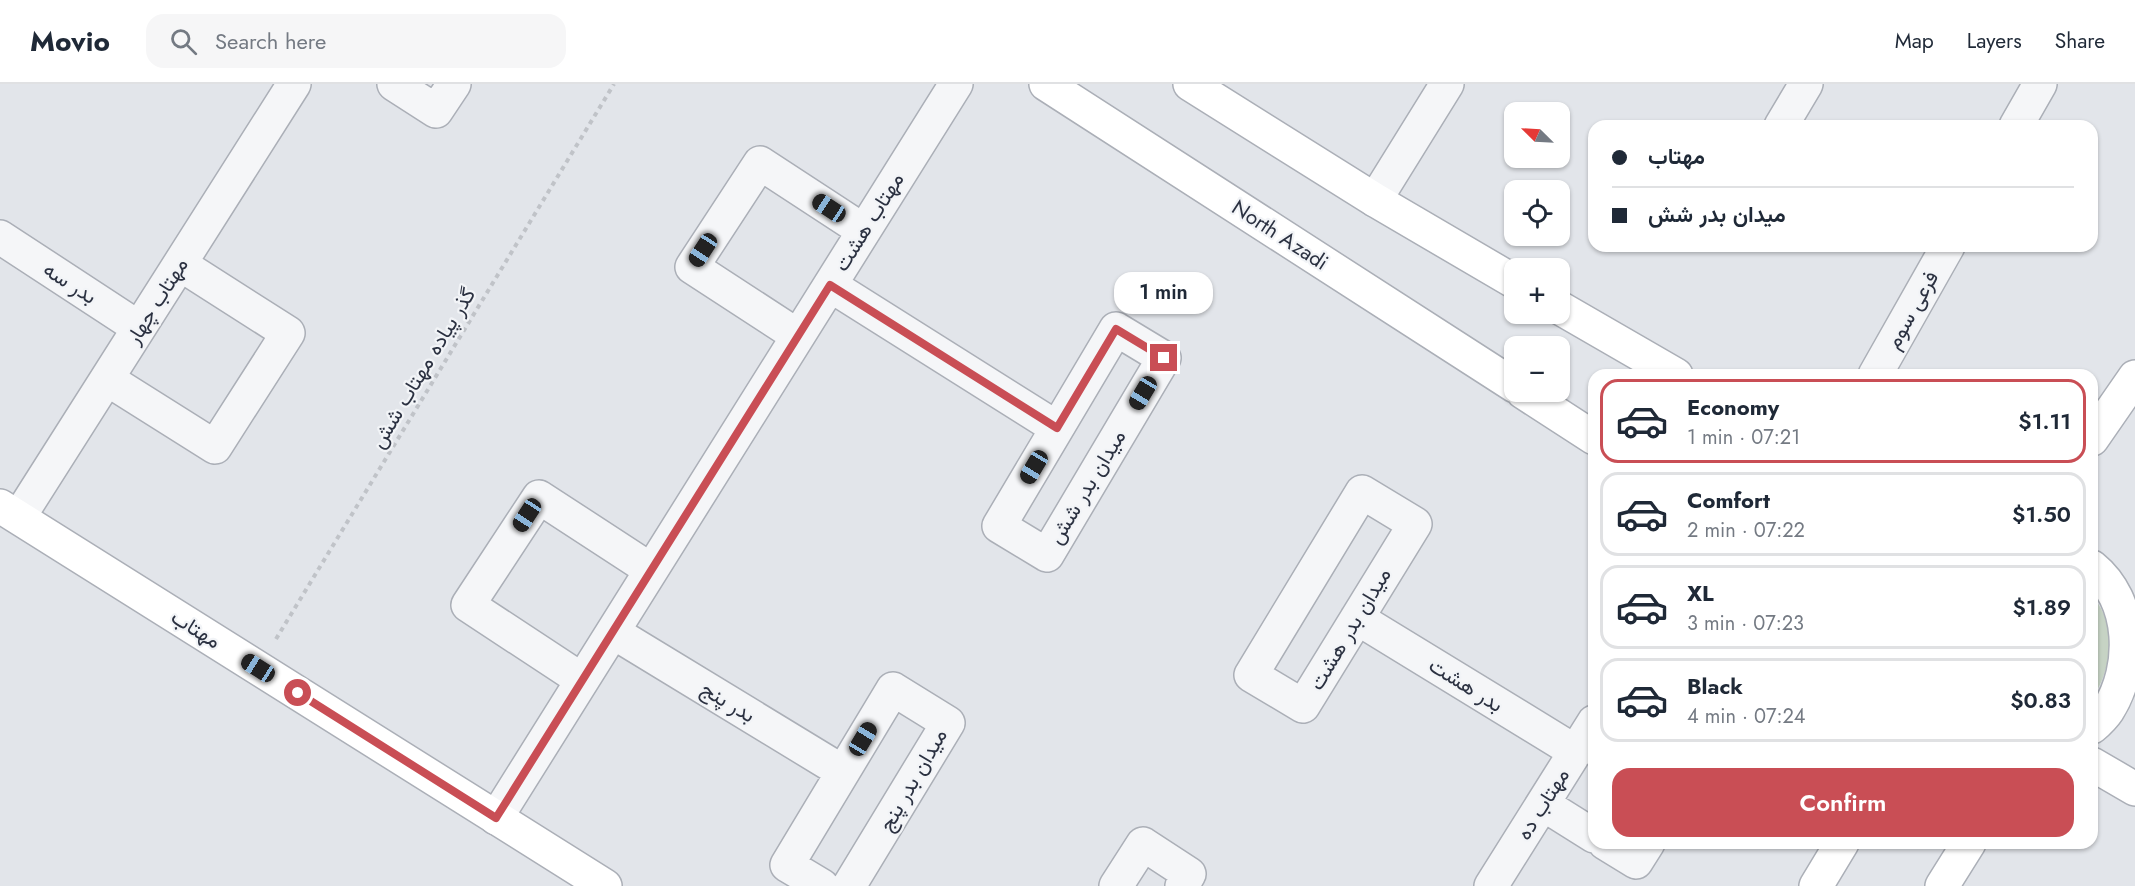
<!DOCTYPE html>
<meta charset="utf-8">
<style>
:root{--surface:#fff;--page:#f6f6f7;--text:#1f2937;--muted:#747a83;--line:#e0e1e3;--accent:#c94e55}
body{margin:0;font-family:Jost,Vazirmatn,sans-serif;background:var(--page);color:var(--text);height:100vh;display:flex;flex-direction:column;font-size:22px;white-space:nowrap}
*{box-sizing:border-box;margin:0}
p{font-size:20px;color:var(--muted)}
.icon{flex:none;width:33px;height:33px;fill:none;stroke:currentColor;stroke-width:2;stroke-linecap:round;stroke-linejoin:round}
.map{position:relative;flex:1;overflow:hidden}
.side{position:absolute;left:1588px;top:285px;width:510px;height:480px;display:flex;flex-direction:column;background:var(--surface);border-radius:18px;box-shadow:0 2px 4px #0004}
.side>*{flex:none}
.hud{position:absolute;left:1588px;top:36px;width:510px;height:132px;border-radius:18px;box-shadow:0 2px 4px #0004;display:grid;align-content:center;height:132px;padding:0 24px;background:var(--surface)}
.needle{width:39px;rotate:294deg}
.controls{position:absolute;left:1504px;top:18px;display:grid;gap:12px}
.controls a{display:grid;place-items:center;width:66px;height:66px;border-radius:12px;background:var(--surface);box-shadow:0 2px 4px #0004;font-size:30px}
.end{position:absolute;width:27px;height:27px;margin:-14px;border:8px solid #c94e55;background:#fff;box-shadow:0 0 0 3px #fff}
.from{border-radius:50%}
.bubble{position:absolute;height:42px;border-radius:18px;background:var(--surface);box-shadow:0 2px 4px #0004;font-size:20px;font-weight:600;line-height:42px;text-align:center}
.car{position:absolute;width:18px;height:36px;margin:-18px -9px;border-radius:8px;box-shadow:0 0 4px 2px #0007;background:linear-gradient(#222 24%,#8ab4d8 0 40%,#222 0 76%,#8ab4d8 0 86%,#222 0)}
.hud b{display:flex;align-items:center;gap:21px;height:57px;font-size:22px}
.hud b+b{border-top:2px solid var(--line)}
.hud i{width:15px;height:15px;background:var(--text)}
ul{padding:10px 0 0;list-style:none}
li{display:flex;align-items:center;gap:18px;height:84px;margin:0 12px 9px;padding:0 12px;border:3px solid var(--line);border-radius:18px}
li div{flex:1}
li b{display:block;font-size:22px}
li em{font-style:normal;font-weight:600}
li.selected{border-color:var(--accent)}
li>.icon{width:54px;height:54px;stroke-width:1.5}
.action{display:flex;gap:12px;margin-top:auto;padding:12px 24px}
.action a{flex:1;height:69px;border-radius:18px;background:var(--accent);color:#fff;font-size:24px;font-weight:600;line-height:69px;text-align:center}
header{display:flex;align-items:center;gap:36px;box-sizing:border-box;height:84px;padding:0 30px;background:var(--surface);border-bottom:2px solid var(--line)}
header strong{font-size:28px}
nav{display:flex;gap:33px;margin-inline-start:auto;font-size:21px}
.search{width:420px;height:54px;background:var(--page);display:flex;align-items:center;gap:15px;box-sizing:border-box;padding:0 21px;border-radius:18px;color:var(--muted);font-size:22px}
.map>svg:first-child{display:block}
.green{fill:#c6d3c4}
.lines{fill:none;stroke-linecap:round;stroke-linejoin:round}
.street-casing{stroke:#abafb7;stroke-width:36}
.secondary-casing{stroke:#abafb7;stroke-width:36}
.path{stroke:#c0c3c8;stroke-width:4;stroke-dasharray:4.5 4.5;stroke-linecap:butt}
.street{stroke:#f5f6f8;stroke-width:33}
.secondary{stroke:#fff;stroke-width:33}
.route{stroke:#c94e55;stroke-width:8}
.labels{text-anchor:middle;stroke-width:4.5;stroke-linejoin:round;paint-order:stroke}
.street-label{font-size:21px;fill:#2b3141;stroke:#f2f4f7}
</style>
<header>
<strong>Movio</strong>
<div class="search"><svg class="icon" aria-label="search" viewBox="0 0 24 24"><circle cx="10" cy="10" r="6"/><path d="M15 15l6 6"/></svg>Search here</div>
<nav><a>Map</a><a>Layers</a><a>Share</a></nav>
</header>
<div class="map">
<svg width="2135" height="802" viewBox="0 0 2135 802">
<rect width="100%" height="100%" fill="#e2e5ea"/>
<path class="green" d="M2093,513C2117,540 2112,585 2093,613Z"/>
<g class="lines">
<g class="street-casing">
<path id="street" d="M394,0L436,27L454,0
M1781,42L1806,0
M2016,42L2040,0
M1375,116L1447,0
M0,153L139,244
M830,201L1057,344
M1116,245L1164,274L1047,471L999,442Z
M798,252L692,183L760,79L864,147
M1875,291L1948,162
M107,295L215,363L288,249L180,180
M1362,408L1415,440L1303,622L1251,591Z
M19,433L294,0
M1357,534L1576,668
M613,548L843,688
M582,596L468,521L539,413L651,486
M1543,720L1594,752
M496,734L956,0
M1605,759L1636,778L1648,759
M822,802L787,781L893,605L948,639L849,802
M1116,802L1143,760L1189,790L1182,802
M1491,802L1594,638"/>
</g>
<g class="secondary-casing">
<path id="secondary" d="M1046,0L1515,302
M1190,0L1375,116L1515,198
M1560,224L1676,291
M1523,308L1594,354
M2092,355L2135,293
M0,422L605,802
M2092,483C2134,517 2135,583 2108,626C2104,632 2098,638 2092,643
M2092,680L2135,705
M1816,802L1842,759
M1942,802L1969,759"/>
</g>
<path class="path" d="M276,555L614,0"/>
<use href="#street" class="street"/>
<use href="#secondary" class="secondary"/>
</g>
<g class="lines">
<path class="route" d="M298,609L496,734L830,201L1057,344L1116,245L1164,274"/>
</g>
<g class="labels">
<g class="street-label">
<text transform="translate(869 138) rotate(-58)" y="7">مهتاب هشت</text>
<text transform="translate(1280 151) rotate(33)" y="7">North Azadi</text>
<text transform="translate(70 199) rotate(33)" y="7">بدر سه</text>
<text transform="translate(157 217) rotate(-58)" y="7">مهتاب چهار</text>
<text transform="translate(1912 226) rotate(-61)" y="7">فرعی سوم</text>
<text transform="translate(423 284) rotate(-59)" y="7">گذر پیاده مهتاب شش</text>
<text transform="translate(1087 403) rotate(-59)" y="7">میدان بدر شش</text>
<text transform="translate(196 545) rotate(32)" y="7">مهتاب</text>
<text transform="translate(1350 545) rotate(-59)" y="7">میدان بدر هشت</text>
<text transform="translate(1466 601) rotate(32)" y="7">بدر هشت</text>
<text transform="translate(728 618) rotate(31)" y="7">بدر پنج</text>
<text transform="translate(913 696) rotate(-60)" y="7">میدان بدر پنج</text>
<text transform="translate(1543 720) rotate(-58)" y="7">مهتاب ده</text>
</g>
</g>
</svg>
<div class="controls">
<a><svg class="needle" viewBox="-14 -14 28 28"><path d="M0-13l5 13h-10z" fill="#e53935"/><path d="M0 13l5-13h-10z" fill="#747a83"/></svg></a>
<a><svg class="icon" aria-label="locate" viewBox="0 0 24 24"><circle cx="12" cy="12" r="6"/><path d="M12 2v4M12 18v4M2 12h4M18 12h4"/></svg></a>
<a>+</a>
<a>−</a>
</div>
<i class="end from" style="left:298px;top:609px"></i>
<i class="end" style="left:1164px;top:274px"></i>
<div class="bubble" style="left:1114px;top:188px;width:99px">1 min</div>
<i class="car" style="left:829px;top:124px;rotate:303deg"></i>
<i class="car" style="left:703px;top:166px;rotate:213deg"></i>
<i class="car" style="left:1143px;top:309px;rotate:211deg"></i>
<i class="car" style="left:1034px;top:383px;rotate:211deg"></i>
<i class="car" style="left:527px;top:431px;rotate:213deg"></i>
<i class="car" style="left:258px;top:584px;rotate:302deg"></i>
<i class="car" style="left:863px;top:655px;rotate:31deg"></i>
<div class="hud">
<b><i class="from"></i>مهتاب</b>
<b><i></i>میدان بدر شش</b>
</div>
<section class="side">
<ul>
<li class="selected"><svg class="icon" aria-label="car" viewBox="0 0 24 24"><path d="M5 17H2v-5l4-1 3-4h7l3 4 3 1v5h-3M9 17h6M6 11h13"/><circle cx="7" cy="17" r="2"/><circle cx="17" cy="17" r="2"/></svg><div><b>Economy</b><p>1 min · 07:21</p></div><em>$1.11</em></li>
<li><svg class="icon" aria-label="car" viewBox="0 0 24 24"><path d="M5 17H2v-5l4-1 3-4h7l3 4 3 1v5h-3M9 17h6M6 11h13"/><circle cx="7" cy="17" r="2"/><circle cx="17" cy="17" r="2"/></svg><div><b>Comfort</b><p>2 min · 07:22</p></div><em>$1.50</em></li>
<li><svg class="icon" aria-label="car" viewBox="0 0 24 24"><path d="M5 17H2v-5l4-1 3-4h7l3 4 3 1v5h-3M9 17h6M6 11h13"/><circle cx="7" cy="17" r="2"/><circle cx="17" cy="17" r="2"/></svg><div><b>XL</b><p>3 min · 07:23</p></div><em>$1.89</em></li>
<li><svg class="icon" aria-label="car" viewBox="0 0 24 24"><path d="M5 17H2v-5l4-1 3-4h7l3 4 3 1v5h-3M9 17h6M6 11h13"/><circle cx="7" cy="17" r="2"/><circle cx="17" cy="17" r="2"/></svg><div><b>Black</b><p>4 min · 07:24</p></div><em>$0.83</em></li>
</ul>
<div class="action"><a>Confirm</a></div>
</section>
</div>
